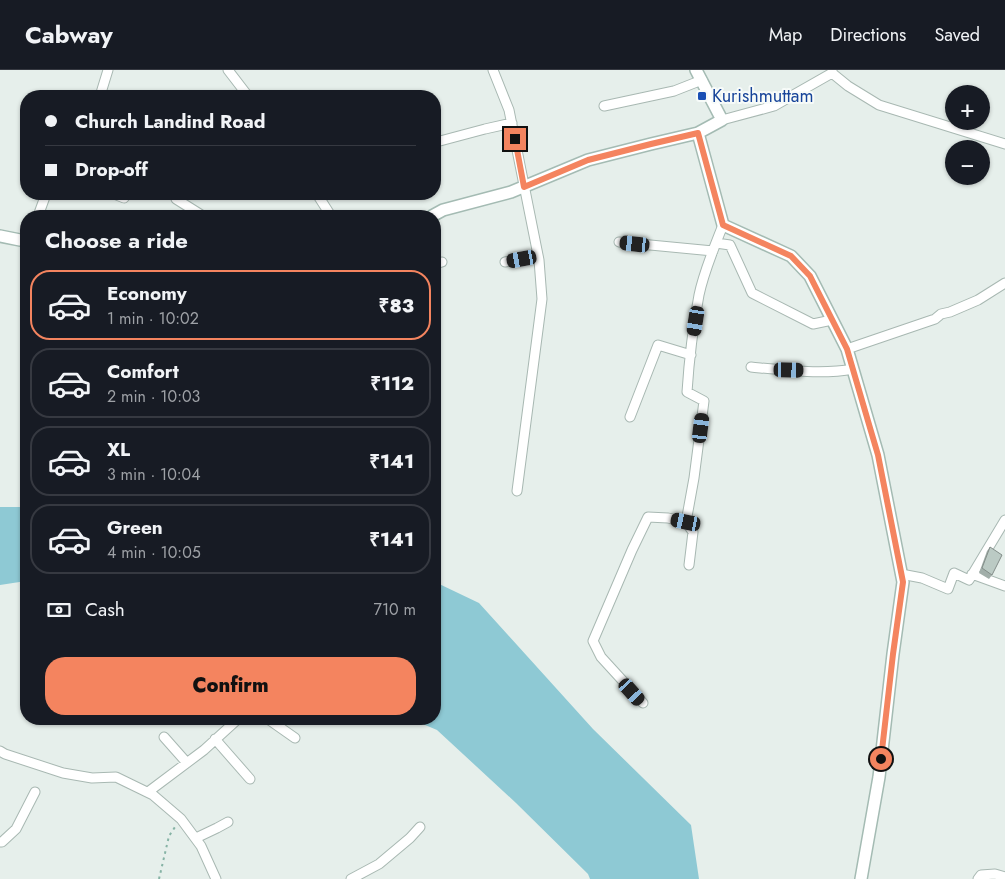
<!DOCTYPE html>
<meta charset="utf-8">
<style>
:root{--surface:#171b24;--page:#20242c;--text:#f1f3f6;--muted:#9ea1a6;--line:#363941;--accent:#f4845f}
body{margin:0;font-family:Jost,sans-serif;background:var(--page);color:var(--text);height:100vh;display:flex;flex-direction:column;font-size:19px;white-space:nowrap}
*{box-sizing:border-box;margin:0}
p{font-size:16px;color:var(--muted)}
.icon{flex:none;width:28px;height:28px;fill:none;stroke:currentColor;stroke-width:2;stroke-linecap:round;stroke-linejoin:round}
.map{position:relative;flex:1;overflow:hidden}
.details{position:absolute;left:20px;top:140px;width:421px;height:515px;display:flex;flex-direction:column;background:var(--surface);border-radius:20px;box-shadow:0 1px 4px #0004}
.details>*{flex:none}
.top-card{position:absolute;left:20px;top:20px;width:421px;height:110px;border-radius:20px;box-shadow:0 1px 4px #0004;display:grid;align-content:center;height:110px;padding:0 25px;background:var(--surface)}
.tools{position:absolute;left:945px;top:15px;display:grid;gap:10px}
.tools a{display:grid;place-items:center;width:45px;height:45px;border-radius:50%;background:var(--surface);box-shadow:0 1px 4px #0004;font-size:25px}
.end{position:absolute;width:22px;height:22px;margin:-11px;border:6px solid #f4845f;background:#111;box-shadow:0 0 0 2px #111}
.from{border-radius:50%}
.car{position:absolute;width:15px;height:30px;margin:-15px -8px;border-radius:6px;box-shadow:0 0 4px 1px #0007;background:linear-gradient(#222 24%,#8ab4d8 0 40%,#222 0 76%,#8ab4d8 0 86%,#222 0)}
.top-card b{display:flex;align-items:center;gap:18px;height:48px;font-size:19px}
.top-card b+b{border-top:1px solid var(--line)}
.top-card i{width:12px;height:12px;background:var(--text)}
ul{padding:0;list-style:none}
li{display:flex;align-items:center;gap:15px;height:70px;margin:0 10px 8px;padding:0 15px;border:2px solid var(--line);border-radius:20px}
li div{flex:1}
li b{display:block;font-size:19px}
li em{font-style:normal;font-weight:800}
li.active{border-color:var(--accent)}
li>.icon{width:45px;height:45px;stroke-width:1.5}
h2{padding:0 25px;font-size:22px;line-height:60px}
.pay{display:flex;align-items:center;gap:12px;height:55px;padding:0 25px;font-size:19px}
.pay p{margin-inline-start:auto}
.action{display:flex;gap:10px;margin-top:auto;padding:10px 25px}
.action a{flex:1;height:58px;border-radius:20px;background:var(--accent);color:#111;font-size:20px;font-weight:800;line-height:58px;text-align:center}
header{display:flex;align-items:center;gap:30px;box-sizing:border-box;height:70px;padding:0 25px;background:var(--surface);border-bottom:1px solid var(--line)}
header strong{font-size:24px}
nav{display:flex;gap:28px;margin-inline-start:auto;font-size:18px}
.map>svg:first-child{display:block}
.water{fill:#8ec9d4}
.lines{fill:none;stroke-linecap:round;stroke-linejoin:round}
.street-casing{stroke:#a8b8b2;stroke-width:11}
.secondary-casing{stroke:#a4bbb3;stroke-width:14}
.path{stroke:#86b3a5;stroke-width:2;stroke-dasharray:2.5 4;stroke-linecap:butt}
.street{stroke:#fff;stroke-width:9}
.secondary{stroke:#fff;stroke-width:11}
.wall{fill:#a1aea9}
.building{fill:#bbcac4;stroke:#838d89}
.route{stroke:#f4845f;stroke-width:6}
.transit-dot{fill:#1a4fb4;stroke:#f7fbf9;stroke-width:2}
.labels{text-anchor:middle;stroke-width:4;stroke-linejoin:round;paint-order:stroke}
.transit-label{font-size:18px;fill:#164399;stroke:#f7fbf9;text-anchor:start}
</style>
<header>
<strong>Cabway</strong>
<nav><a>Map</a><a>Directions</a><a>Saved</a></nav>
</header>
<div class="map">
<svg width="1005" height="809" viewBox="0 0 1005 809">
<rect width="100%" height="100%" fill="#e6efeb"/>
<path class="water" d="M0,437H26V511L0,515Z
M435,512L479,533L593,659L691,755L699,809H590L588,804L516,733L437,660L411,649H435Z"/>
<g class="lines">
<g class="street-casing">
<path id="street" d="M228,0L248,26
M493,0L509,40L539,190L542,229L517,421
M832,0V3L848,16L879,35L1005,74
M100,26L108,0
M604,36L674,21L702,10
M722,50L774,36L832,3
M440,71L485,59L512,53
M114,124L124,128L127,124
M179,124L176,129L203,146
M317,124L331,146
M38,146L46,124
M619,172L713,181
M716,173L730,175L752,223L813,254L832,250
M505,192L538,186
M435,194L442,192
M847,279L935,249L941,244L950,242L978,230L1005,213
M751,297C782,300 822,305 853,299
M630,347L658,275L691,285
M689,495L693,462L686,452L694,408L704,331L687,322C689,291 693,257 699,225C704,201 714,178 723,155
M901,504L922,508L948,519L954,503L969,510L1005,450
M972,504L1005,516
M643,633L601,587L593,571L632,480L648,447L668,448L686,452
M268,649L295,668
M164,667L187,693
M215,669L250,709
M0,681L5,684L63,703L92,708L116,707L153,725L181,749L201,776L216,809
M148,722L204,680L238,649
M196,768L217,758L228,752
M0,772H2L16,759L35,722
M351,809L379,794L410,768L420,757
M978,809L981,805L995,804L1005,807"/>
</g>
<g class="secondary-casing">
<path id="secondary" d="M696,0L722,50L698,63L723,155L791,186L810,206L847,279L878,385L903,512L893,584L879,707L861,809
M432,146L443,140L511,122L588,90L651,74L698,63
M0,166L20,170H26"/>
</g>
<path class="path" d="M159,809L169,766L175,757"/>
<use href="#street" class="street"/>
<use href="#secondary" class="secondary"/>
</g>
<path class="wall" d="M990,477L992,505L989,509L979,503L987,481Z"/>
<path class="building" d="M990,477L1002,485L992,505L982,498Z"/>
<g class="lines">
<path class="route" d="M515,69L524,117L588,90L651,74L698,63L723,155L791,186L810,206L847,279L868,351L878,385L903,512L893,584L881,689"/>
</g>
<rect class="transit-dot" x="697" y="21" width="10" height="10" rx="2.5"/>
<g class="labels">
<g class="transit-label">
<text x="712" y="32">Kurishmuttam</text>
</g>
</g>
</svg>
<div class="tools">
<a>+</a>
<a>−</a>
</div>
<i class="end from" style="left:881px;top:689px"></i>
<i class="end" style="left:515px;top:69px"></i>
<i class="car" style="left:635px;top:174px;rotate:276deg"></i>
<i class="car" style="left:522px;top:189px;rotate:260deg"></i>
<i class="car" style="left:696px;top:251px;rotate:189deg"></i>
<i class="car" style="left:789px;top:300px;rotate:91deg"></i>
<i class="car" style="left:701px;top:358px;rotate:7deg"></i>
<i class="car" style="left:686px;top:452px;rotate:282deg"></i>
<i class="car" style="left:632px;top:622px;rotate:138deg"></i>
<div class="top-card">
<b><i class="from"></i>Church Landind Road</b>
<b><i></i>Drop-off</b>
</div>
<section class="details">
<h2>Choose a ride</h2>
<ul>
<li class="active"><svg class="icon" aria-label="car" viewBox="0 0 24 24"><path d="M5 17H2v-5l4-1 3-4h7l3 4 3 1v5h-3M9 17h6M6 11h13"/><circle cx="7" cy="17" r="2"/><circle cx="17" cy="17" r="2"/></svg><div><b>Economy</b><p>1 min · 10:02</p></div><em>₹83</em></li>
<li><svg class="icon" aria-label="car" viewBox="0 0 24 24"><path d="M5 17H2v-5l4-1 3-4h7l3 4 3 1v5h-3M9 17h6M6 11h13"/><circle cx="7" cy="17" r="2"/><circle cx="17" cy="17" r="2"/></svg><div><b>Comfort</b><p>2 min · 10:03</p></div><em>₹112</em></li>
<li><svg class="icon" aria-label="car" viewBox="0 0 24 24"><path d="M5 17H2v-5l4-1 3-4h7l3 4 3 1v5h-3M9 17h6M6 11h13"/><circle cx="7" cy="17" r="2"/><circle cx="17" cy="17" r="2"/></svg><div><b>XL</b><p>3 min · 10:04</p></div><em>₹141</em></li>
<li><svg class="icon" aria-label="car" viewBox="0 0 24 24"><path d="M5 17H2v-5l4-1 3-4h7l3 4 3 1v5h-3M9 17h6M6 11h13"/><circle cx="7" cy="17" r="2"/><circle cx="17" cy="17" r="2"/></svg><div><b>Green</b><p>4 min · 10:05</p></div><em>₹141</em></li>
</ul>
<div class="pay"><svg class="icon" aria-label="cash" viewBox="0 0 24 24"><path d="M3 7h18v10H3z"/><circle cx="12" cy="12" r="2"/></svg>Cash<p>710 m</p></div>
<div class="action"><a>Confirm</a></div>
</section>
</div>
